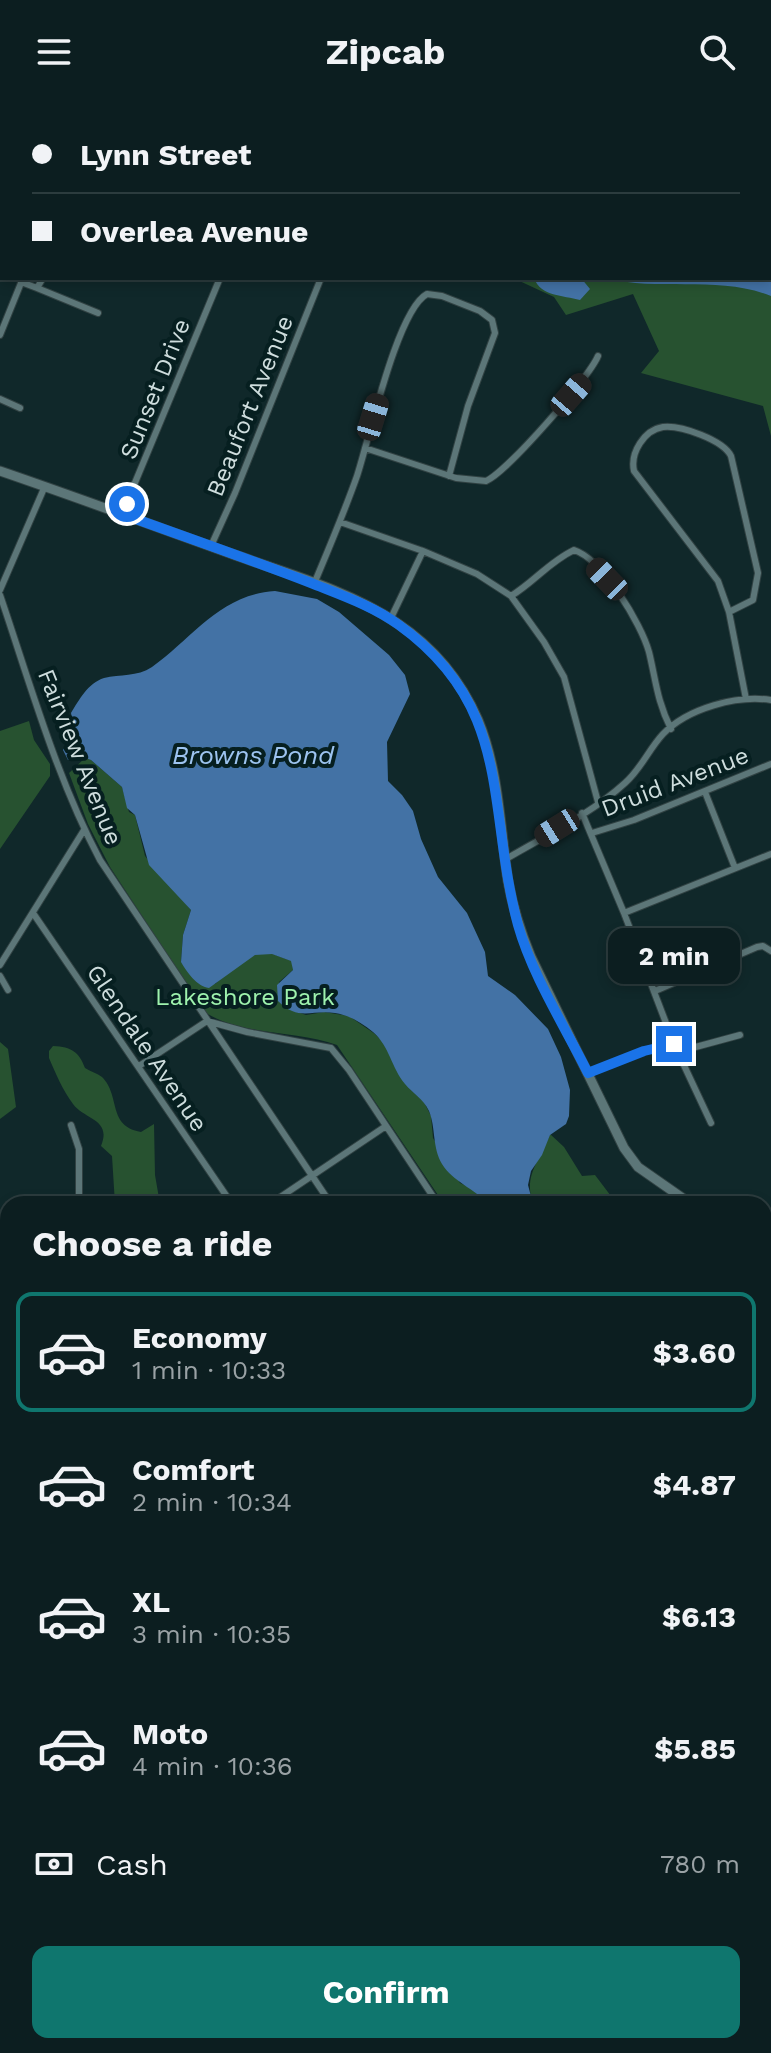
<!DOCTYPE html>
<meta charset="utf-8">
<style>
:root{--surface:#0c1e20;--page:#1a2b2d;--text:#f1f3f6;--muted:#9aa2a5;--line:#2c3c3e;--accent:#0f766e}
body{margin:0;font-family:"Work Sans",sans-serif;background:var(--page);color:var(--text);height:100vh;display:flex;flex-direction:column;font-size:30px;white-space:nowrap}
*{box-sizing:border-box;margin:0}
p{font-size:26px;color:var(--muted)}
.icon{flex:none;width:44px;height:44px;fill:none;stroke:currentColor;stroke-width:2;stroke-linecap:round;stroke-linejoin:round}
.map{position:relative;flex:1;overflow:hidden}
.details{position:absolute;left:0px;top:1092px;width:772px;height:858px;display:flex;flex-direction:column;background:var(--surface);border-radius:24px 24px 0 0;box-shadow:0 4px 12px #0003,0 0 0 2px var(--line)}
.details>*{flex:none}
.guide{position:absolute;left:0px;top:0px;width:772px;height:176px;box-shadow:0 4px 12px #0003,0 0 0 2px var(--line);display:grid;align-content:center;height:176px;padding:0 32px;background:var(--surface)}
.end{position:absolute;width:36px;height:36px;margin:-18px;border:10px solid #1a73e8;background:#fff;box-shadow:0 0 0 4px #fff}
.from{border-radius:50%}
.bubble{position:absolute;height:56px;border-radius:16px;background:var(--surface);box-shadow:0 4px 12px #0003,0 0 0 2px var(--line);font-size:26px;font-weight:700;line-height:56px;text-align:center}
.car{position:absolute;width:24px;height:48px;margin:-24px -12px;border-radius:10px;box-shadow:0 0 6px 2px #0007;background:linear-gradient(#222 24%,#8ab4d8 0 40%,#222 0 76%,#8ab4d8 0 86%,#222 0)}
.guide b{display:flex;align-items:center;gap:28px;height:76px;font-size:30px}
.guide b+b{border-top:2px solid var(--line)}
.guide i{width:20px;height:20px;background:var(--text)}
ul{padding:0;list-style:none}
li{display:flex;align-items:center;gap:24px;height:120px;margin:0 16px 12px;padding:0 16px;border:4px solid transparent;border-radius:16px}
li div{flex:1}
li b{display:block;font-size:30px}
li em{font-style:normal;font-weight:700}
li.selected{border-color:var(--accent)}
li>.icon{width:72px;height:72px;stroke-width:1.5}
h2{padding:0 32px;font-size:36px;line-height:96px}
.pay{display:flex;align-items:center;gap:20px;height:88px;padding:0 32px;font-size:30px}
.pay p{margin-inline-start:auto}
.primary-button{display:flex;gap:16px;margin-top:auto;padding:16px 32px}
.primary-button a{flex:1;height:92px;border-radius:16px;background:var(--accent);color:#fff;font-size:32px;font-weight:700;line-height:92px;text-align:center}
header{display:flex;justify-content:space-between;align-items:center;height:104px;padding:0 32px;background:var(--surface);font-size:36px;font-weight:700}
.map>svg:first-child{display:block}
.green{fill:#275230}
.water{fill:#4372a5}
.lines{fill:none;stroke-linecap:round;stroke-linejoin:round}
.street-casing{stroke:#314243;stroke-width:8}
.secondary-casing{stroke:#314243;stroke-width:11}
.street{stroke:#5c7678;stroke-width:6}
.secondary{stroke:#5c7678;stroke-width:9}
.route{stroke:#1a73e8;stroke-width:10}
.labels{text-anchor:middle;stroke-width:8;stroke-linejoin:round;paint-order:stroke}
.street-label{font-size:24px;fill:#cedddd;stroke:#061f20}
.park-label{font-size:24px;fill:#9ef2ad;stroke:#061f20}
.water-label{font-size:26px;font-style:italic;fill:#9dc4f0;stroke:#061f20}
</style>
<header><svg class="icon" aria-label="menu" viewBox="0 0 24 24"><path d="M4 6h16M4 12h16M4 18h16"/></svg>Zipcab<svg class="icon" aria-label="search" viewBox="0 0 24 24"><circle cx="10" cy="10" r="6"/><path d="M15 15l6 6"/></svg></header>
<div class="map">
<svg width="771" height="1949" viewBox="0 0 771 1949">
<rect width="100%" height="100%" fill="#10282a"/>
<path class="green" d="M513,174H651L730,177L771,188V332L763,302L641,269L659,247L633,190L566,211L554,193Z
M29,617L34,636L50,660V672L0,745V627Z
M85,654L91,656L122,683L129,708L135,711L145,752L191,806L183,831L181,857L215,880C229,869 252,843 273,850C279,852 285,855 292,857L293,866L279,878L292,906L306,911L324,908L349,912L375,930L386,941L410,985L424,998L431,1012L433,1034L460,1079L471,1084L488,1100H444L337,941C297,926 240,932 205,908L110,763L88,720L69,669Z
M0,938L8,945L16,1003L0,1015Z
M53,942C72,943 79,948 85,964C91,968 97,969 102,973C121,992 107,1022 141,1028L154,1020L155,1071L160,1100H115L112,1052L101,1042C112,1015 85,1016 73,1000C63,987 55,968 49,954V947Z
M550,1030L564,1043L582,1072L595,1071L617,1100H533C523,1071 540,1057 550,1030Z
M764,1297H771V1827L764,1821Z"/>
<path class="water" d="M415,0H771V192C719,171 660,188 606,174H770V2H413Z
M534,174H581L590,185L580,196C563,191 541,193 534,174Z
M275,487L317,495L339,508L389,551L405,571L410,590L387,638L388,677L402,691L413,707L421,735L438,773L467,809L485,848L488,872L515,891L548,925L561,953L570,986L569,1012L566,1020L550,1031L542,1051L531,1067L528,1081L533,1100H488C474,1084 453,1078 442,1060C432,1043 436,1024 429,1007C423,994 413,990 405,980C391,963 390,943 373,928C362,919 349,911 335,909C312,905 299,918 278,897L277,881L293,866L291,857L272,850L255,851L209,884C196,882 187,868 181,858L183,831L191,806L149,761L135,711L127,704L122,683L91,656L85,654L68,656L63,646C78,625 75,631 71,609C79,596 88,579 104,574C120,570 137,573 152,563C193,534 219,491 275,487Z
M764,1202H771V1269H764Z"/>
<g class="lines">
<g class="street-casing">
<path id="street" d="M116,2L117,0
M292,2L293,0
M391,2L392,0
M21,178L37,184L43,174
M37,184L98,209
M0,231L23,174
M0,295L20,304
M365,344L456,374L486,377C507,368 589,274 598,252
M122,410L220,174
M340,418L423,447L477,470L511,492L544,538L564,573L598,698
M211,442L235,389L321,174
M314,480C329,444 344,409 357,372C369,336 397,206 427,190L442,192L480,207L492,216L495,229L468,302L449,372
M0,486L45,382
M0,491C30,579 56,673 100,756L331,1100
M511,492C534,478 549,458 574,446C602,455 641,519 649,548C656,577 657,597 671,625
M729,508L753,496L758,469L731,352C723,336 681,321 663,323C644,326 630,349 634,367L718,477L729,508L746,595
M390,516L423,447
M705,688L735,764
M582,709L624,809L674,940L711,1019
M592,729L634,716L771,660
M506,755C545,732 591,710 625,679C641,665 649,645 663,630C688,604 737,591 771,596
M33,809L232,1100
M624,809L771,750
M0,861L84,726
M0,872L8,886
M655,887L757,843L763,842L771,847
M139,962L207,917L247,928L331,944L349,966L438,1100
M588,969L644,947L674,940L692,944L740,931
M71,1021L79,1045V1100
M270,1100L386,1022
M0,1314L8,1306
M0,1722L8,1717
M8,1905V1917
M764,1911L771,1898
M74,1942L83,1947
M266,1942L267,1949
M739,1942L740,1949
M182,1949L184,1942
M516,1949L523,1942"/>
</g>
<g class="secondary-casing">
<path id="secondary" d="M0,367C79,394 157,423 235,451C289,470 350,487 397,519C433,543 461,577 478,616C499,666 500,724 508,777C513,804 521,829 531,853L624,1044L638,1063L691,1100
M764,1140L771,1143
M764,1881L771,1885
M380,1949L387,1942
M642,1949L649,1942"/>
</g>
<use href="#street" class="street"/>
<use href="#secondary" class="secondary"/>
</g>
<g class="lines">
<path class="route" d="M127,400L122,410C185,433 249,455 311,479C341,491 373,502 399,521C514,604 486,702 518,821C532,871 565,923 588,969L644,947L674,940"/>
</g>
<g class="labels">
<g class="street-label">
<text transform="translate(155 285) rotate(-68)" y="8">Sunset Drive</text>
<text transform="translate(250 302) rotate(-68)" y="8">Beaufort Avenue</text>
<text transform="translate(80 653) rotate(68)" y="8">Fairview Avenue</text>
<text transform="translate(675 678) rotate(-21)" y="8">Druid Avenue</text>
<text transform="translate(147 944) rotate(56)" y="8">Glendale Avenue</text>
</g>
<g class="park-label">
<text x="245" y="901">Lakeshore Park</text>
</g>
<g class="water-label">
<text x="253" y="660">Browns Pond</text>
</g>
</g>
</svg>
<i class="end from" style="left:127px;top:400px"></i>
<i class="end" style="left:674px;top:940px"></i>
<div class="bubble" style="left:608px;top:824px;width:132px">2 min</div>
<i class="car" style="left:571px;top:291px;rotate:41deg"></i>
<i class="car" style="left:373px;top:313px;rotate:17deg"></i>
<i class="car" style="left:607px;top:475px;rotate:316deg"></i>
<i class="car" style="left:557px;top:724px;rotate:238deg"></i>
<div class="guide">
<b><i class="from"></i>Lynn Street</b>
<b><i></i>Overlea Avenue</b>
</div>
<section class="details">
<h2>Choose a ride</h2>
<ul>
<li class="selected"><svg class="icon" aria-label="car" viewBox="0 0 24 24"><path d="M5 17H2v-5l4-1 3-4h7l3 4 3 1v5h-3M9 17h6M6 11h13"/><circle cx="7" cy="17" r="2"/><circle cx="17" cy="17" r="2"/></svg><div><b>Economy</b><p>1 min · 10:33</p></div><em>$3.60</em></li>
<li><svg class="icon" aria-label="car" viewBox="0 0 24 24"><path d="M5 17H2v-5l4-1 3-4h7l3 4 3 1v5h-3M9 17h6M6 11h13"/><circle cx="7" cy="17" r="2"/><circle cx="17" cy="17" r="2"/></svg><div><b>Comfort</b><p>2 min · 10:34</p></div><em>$4.87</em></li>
<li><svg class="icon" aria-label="car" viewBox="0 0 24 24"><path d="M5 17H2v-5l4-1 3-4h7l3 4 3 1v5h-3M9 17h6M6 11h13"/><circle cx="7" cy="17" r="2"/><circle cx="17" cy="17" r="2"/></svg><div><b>XL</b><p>3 min · 10:35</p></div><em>$6.13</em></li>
<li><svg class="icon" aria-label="car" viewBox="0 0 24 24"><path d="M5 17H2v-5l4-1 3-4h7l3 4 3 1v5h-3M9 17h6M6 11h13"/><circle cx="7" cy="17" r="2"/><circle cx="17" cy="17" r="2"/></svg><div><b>Moto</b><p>4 min · 10:36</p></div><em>$5.85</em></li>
</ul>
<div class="pay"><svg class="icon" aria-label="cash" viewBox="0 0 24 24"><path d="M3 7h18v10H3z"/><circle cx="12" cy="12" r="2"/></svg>Cash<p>780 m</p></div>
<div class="primary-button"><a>Confirm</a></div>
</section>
</div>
